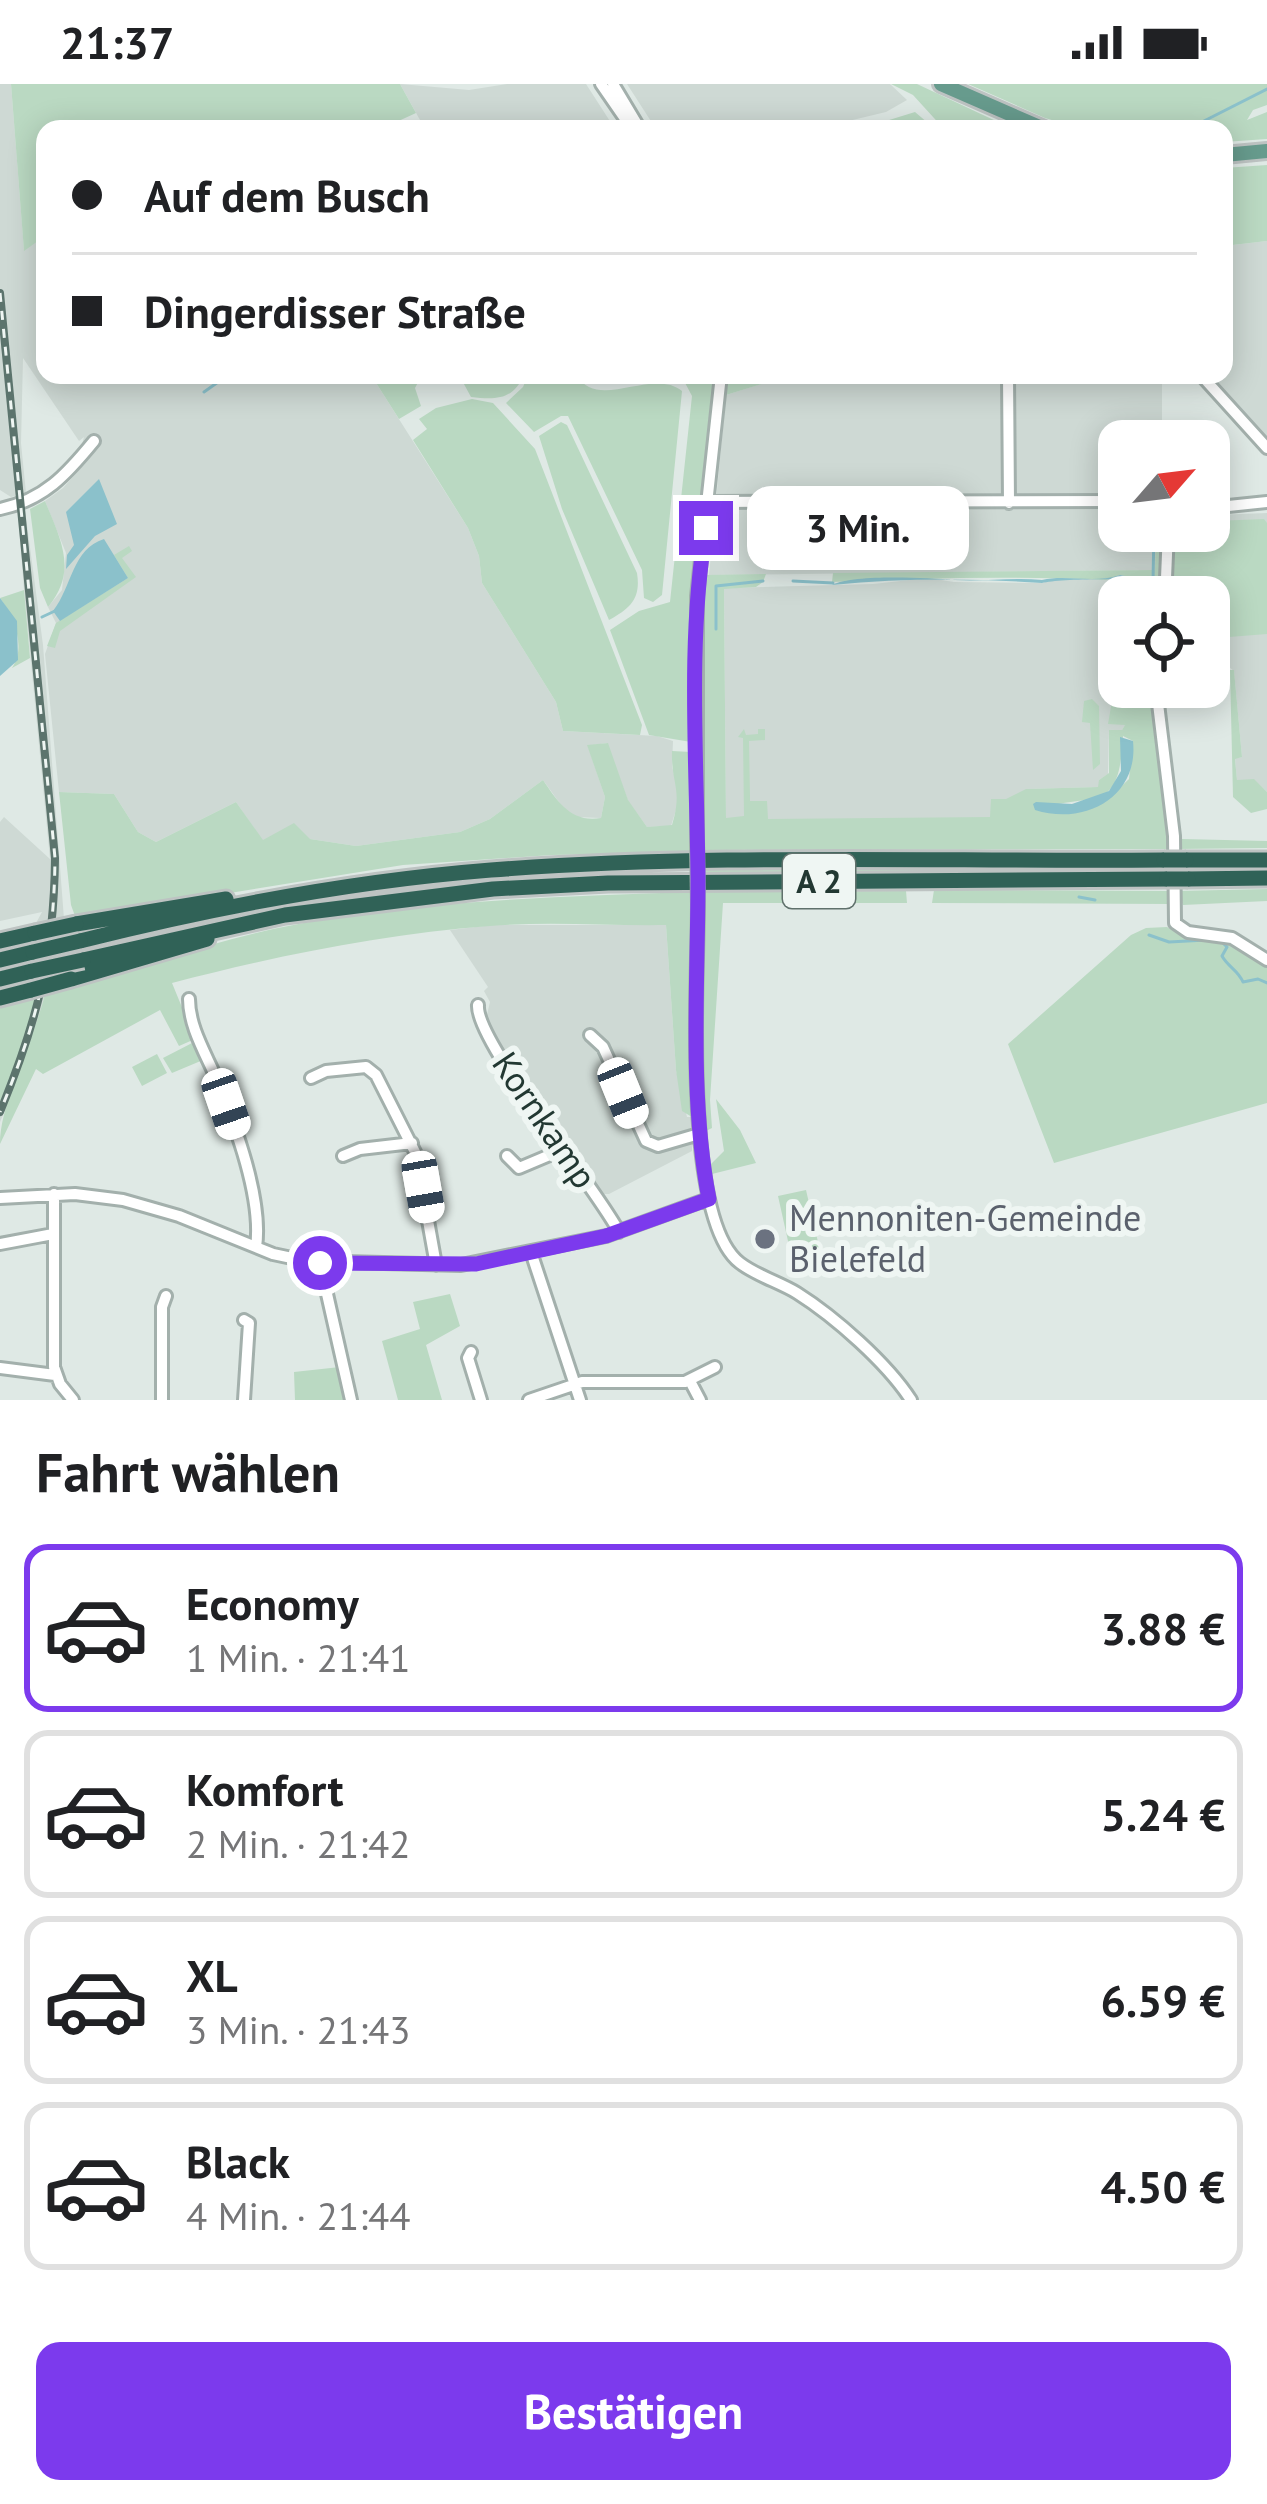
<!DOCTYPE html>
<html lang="de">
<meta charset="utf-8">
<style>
:root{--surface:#fff;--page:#f6f6f6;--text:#202124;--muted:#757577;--line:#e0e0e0;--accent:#7c3aed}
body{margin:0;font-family:"PT Sans",sans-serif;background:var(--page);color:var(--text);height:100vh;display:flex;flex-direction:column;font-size:45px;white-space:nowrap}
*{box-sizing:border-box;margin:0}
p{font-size:39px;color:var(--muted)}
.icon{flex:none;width:66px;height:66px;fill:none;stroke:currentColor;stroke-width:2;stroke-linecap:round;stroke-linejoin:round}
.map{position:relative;height:1316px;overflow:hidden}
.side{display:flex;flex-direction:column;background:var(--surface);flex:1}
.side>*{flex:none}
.banner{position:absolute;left:36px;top:36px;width:1197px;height:264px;border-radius:24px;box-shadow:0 6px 30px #0003;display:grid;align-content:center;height:264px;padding:0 36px;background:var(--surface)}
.needle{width:78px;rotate:62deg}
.tools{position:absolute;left:1098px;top:336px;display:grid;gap:24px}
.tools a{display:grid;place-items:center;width:132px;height:132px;border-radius:24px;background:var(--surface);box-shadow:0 6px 30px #0003;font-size:60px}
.end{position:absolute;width:54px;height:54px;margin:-27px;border:15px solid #7c3aed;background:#fff;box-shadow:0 0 0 6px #fff}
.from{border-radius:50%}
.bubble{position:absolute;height:84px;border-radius:24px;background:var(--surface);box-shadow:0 6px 30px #0003;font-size:39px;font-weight:600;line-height:84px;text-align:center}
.car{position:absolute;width:36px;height:72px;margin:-36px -18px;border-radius:15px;box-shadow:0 0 9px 3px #0007;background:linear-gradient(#fff 24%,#345 0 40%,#fff 0 76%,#345 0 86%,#fff 0)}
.banner b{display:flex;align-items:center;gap:42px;height:114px;font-size:45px}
.banner b+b{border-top:3px solid var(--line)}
.banner i{width:30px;height:30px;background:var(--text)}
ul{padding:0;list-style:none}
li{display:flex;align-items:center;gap:36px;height:168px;margin:0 24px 18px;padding:0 12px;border:6px solid var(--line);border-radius:24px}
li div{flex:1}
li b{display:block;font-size:45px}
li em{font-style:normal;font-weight:600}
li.on{border-color:var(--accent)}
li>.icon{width:108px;height:108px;stroke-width:1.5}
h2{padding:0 36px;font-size:54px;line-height:144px}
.primary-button{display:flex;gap:24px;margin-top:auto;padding:24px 36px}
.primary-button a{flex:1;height:138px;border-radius:24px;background:var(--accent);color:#fff;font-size:48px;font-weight:600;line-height:138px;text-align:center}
.status{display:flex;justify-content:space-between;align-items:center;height:84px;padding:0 60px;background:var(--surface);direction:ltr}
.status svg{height:33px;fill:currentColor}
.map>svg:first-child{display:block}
.built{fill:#ced9d4}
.green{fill:#bad9c2;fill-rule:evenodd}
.water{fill:#8bc1cb}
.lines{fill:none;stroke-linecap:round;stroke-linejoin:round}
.stream{stroke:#8bc1cb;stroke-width:3}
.minor-casing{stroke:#a3b0ac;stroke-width:16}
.major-casing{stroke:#bdc3c2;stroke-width:20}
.highway-casing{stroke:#bdc3c2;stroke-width:21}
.minor{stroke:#fff;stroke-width:10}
.major{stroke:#679b8d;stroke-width:14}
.highway{stroke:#306257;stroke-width:15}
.rail-casing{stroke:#5c746d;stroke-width:8}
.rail{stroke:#eff6f3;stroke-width:3;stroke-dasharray:9;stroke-linecap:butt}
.minor-bridge-casing{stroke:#a3b0ac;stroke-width:16;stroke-linecap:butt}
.highway-bridge-casing{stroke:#bdc3c2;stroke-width:21;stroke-linecap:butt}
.minor-bridge{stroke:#fff;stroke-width:10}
.highway-bridge{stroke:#306257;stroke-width:15}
.route{stroke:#7c3aed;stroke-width:15}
.worship-dot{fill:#6b7280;stroke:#eff6f3;stroke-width:4.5}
.labels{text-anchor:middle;stroke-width:12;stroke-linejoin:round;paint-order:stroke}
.shield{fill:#eff6f3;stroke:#60716c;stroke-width:3}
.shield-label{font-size:33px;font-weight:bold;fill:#223832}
.street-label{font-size:36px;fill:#223832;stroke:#eff6f3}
.worship-label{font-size:36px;fill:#5b616d;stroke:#eff6f3;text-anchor:start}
</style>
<div class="status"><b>21:37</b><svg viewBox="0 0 49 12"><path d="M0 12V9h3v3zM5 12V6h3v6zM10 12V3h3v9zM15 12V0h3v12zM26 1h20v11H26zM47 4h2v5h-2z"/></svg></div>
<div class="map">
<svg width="1267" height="1316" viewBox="0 0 1267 1316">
<rect width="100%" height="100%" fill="#dfe9e5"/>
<path class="built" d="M0,0H11L24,166L45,152V291H371L468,444L479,472L482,499L556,618L563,647L657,652L673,657L672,683L680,713L671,742L647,743L628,717L607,659L588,662L605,713L601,734L576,733L564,725L543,696L490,735L460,748L356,762L310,755L263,757L236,718L156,758L138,748L114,710L59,708L45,570L56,539L48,523L62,506L66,469L45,417L63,404L89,375L81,364L84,353L79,357L23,274L21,359L26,409L11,413L0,406Z
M400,0L469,6L507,0H586L615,45H425Z
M627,0H890L907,16L886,28L815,45H656Z
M1267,157V354L1217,299L1218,291H1224V162Z
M789,291H811L817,298L1002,295L1003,291H1162V357H1119V447H1156V486L709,491L726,311Z
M25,426L43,561L64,835L35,841L42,828L0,837V738L4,733L50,775L24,506L18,428Z
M1267,429V708L1254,696L1237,697L1235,674L1242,673L1234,587L1229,583L1226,438L1215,437L1214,431Z
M928,494L954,498L1042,499L1055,495H1120L1136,499L1139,513H1119L1116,519L1119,576L1109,640H1126L1122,646H1109L1108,690L1099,696V703L1026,705V738L745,748L726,734L724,504L873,500Z
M493,841H666L676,986L687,1033H692V1067L609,1110H602L509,980L485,939L490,918L484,907L488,903L450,846Z
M45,910L29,969L0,1038V1018L22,966L37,913Z"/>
<path class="green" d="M11,0H400L416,29L381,45H45V152L24,167Z
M891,0H917L1013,45H944L913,11Z
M968,0H1267V21L1253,26L1247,36L1267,28V55L1224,58V45H1082L1045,34Z
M915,28L935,45H860Z
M1267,81V157L1224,162V84Z
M371,291H422L415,304L421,322L399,335Z
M459,291H524C513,316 496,316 471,313Z
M528,291H577C597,328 652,283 682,307L662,511L653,518L644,514L642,486L568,332H561L534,348L506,319L523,303Z
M587,291H715L692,504L691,658L649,651L610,546L639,527L670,518L692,312L683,295L675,291C648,292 610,306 587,291Z
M729,291H769L774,296L726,311Z
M811,291H1003V295L817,298Z
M472,315L493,319L535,365L642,641L640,651L563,647L556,618L482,499L479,472L468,444L413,356L427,345L419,335L436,324Z
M561,338L567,341L637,489C641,514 631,524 609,536L562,425L539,352Z
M45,417C61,456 78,487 48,523L40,504L30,425Z
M1209,431H1214L1215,437L1264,435L1267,439V550L1229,553V583L1209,591V513L1117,512L1133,503L1139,508V495L1120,491L1106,496C1016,492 923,494 832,498L833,489L1155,486L1156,447H1209Z
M129,462L132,467L122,474L136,493L60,547L55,564L47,562L56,539L128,494L114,471Z
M766,490L763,498L756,503L724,505L726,734L744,732L743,654L738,653L744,645L746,651L758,650V645H765V656L749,657L750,713V717H767L768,735L990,733L991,715H1006L1026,705L1098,703L1099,696L1109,689V646H1122L1125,641L1108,640L1119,576V603H1181L1160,611L1166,730L1172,765L703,766L699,544L703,491ZM1123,652L1133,657L1129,695L1107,716L1035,726C1094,706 1119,735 1123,652Z
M24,506L30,574L12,584C27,562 13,532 0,514Z
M1230,586H1234L1242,673L1235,675L1237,696L1254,695L1267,708V725L1251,729L1233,713Z
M1092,615L1099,622L1100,680L1093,686L1090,639L1082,638L1084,617Z
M608,659L628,716L647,743L672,741C683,704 671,701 672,667L691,668V768L552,771L403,781L100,830L75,832L71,821L59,708L114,710L138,748L156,758L236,718L263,756L294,739L310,755L356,762L460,748L490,735L543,696C558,718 571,739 601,734L605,713L587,661Z
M1182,755L1267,757V764L1176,765Z
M1170,783V787L704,790V786Z
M1267,805V817L1183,821L1177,807Z
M934,806L1172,807L1171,820L932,819Z
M906,807L907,819H723L710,1016L712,1044L704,1048L703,808Z
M692,808V1033L682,1027L676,986L666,841C608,842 548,837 490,842C382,850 276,872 172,899L195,955L179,962L160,926L43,990L36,985L0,1060C0,1018 34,956 45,910L61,905C132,886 201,861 273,845C411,816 552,813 692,808Z
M1167,843L1184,853L1227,857L1267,881V1019L1054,1079L1008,960L1131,851L1146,844Z
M37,913L22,966L0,1018V923Z
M196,957L203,976L172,989L163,974Z
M157,970L167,989L142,1002L132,983Z
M716,1015L740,1046L756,1079L712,1090L711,1080L724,1067Z
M806,1106L824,1184H794L778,1112Z
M450,1210L460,1242L426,1261L442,1316H398L382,1257L420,1245L413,1218Z
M340,1283L346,1316H295L294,1288Z"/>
<path class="water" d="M99,395L117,440L95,452L66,485L67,471L74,461L66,428Z
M104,455L128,494L60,537L53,527C72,503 72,465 104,455Z
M1120,491L1139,495L1140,509L1133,497C1116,494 1058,495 1042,499C972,494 902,494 832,501C855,490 925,494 955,496C984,498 1012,493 1042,496C1067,490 1093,500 1120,491Z
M0,514L17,537L18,576L0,592Z
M1120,653L1133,657C1139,713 1085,742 1035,726L1033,720L1036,718L1072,720L1109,707L1121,687Z"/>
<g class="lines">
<path class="stream" d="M1201,45L1204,37L1267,5
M204,308L228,291
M793,497L833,499
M1139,499L1153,497L1154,447
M42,533L57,526
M716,545V502L763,497
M1079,813L1095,816
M1180,826L1181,836
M1149,851L1169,858L1206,856
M1221,857L1227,863L1222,872C1228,883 1238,886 1243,898L1258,895L1267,899"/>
<g class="minor-casing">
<path id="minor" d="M601,0L632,45
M613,0L640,45
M1008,291L1009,419
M1201,291L1267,364
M709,418L1119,417
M1209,424L1267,418
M0,425C44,416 67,390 94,357
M1159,513L1166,494L1168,447
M1156,603L1174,752L1175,839L1188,848L1232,854L1267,876
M697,757V512L721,291
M698,820C698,894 682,1135 740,1179C757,1192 779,1198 797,1209C835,1233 887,1279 911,1316
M189,915C189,943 206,970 217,996C235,1041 263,1115 256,1163
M478,921C475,957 596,1103 619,1148
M590,951L603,963L646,1057L658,1062L699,1050
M311,994L326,987L366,983L376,991L416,1070L436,1181
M343,1072L360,1065L412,1059
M507,1072L519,1084L564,1065
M54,1110V1283L60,1300L73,1316
M0,1114L75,1110L123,1116L179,1132L273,1170L306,1177L461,1181L606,1152L708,1115
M0,1160L53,1150
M531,1168L580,1316
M320,1179L351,1316
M244,1236L249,1239L244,1316
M471,1268L468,1274L481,1316
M0,1284L55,1291
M690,1297L700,1316
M162,1316V1223L166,1212
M529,1316L582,1298H685L715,1283"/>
</g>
<g class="major-casing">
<path id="major" d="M941,0L1044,45
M1224,71L1267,67"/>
</g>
<g class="highway-casing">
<path id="highway" d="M1186,776H1267
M1188,795L1267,794
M76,840L226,815
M0,857L35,849
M80,857C215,823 352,797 491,786C714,769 941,778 1164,776
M0,876L33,868
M83,876L285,831L493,805L608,799L1167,795
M0,895L32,887
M71,895L207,855
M0,914L31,906"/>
</g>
<use href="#minor" class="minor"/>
<use href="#major" class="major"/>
<use href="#highway" class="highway"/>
<g class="rail-casing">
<path id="rail" d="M0,209L55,774C54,873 37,938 0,1028"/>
</g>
<use href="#rail" class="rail"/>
<g class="minor-bridge-casing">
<path id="minor-bridge" d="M697,757L698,820"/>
</g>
<g class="highway-bridge-casing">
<path id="highway-bridge" d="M1164,776H1186
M1167,795H1188
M35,849L76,840
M33,868L80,857
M32,887L83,876
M31,906L71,895"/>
</g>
<use href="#minor-bridge" class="minor-bridge"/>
<use href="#highway-bridge" class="highway-bridge"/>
</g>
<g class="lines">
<path class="route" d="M320,1179L476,1180L606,1152L709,1115C689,1011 698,900 698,794C697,678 687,558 706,444"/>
</g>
<circle class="worship-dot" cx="765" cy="1155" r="12"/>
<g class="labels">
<rect class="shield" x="783" y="770" width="72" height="54" rx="9"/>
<g class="shield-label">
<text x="819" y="809">A 2</text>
</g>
<g class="street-label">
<text transform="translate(545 1036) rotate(56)" y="13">Kornkamp</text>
</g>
<g class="worship-label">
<text x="789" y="1147">Mennoniten-Gemeinde<tspan x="789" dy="41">Bielefeld</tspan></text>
</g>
</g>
</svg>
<div class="tools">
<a><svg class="needle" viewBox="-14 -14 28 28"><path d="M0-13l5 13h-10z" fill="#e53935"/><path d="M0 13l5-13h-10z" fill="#757577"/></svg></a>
<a><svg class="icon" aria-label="locate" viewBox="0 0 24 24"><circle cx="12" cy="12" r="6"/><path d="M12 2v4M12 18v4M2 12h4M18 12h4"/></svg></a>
</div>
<i class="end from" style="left:320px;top:1179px"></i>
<i class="end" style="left:706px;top:444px"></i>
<div class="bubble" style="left:747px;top:402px;width:222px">3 Min.</div>
<i class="car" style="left:623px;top:1009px;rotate:158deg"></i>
<i class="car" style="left:226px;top:1020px;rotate:161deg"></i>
<i class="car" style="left:423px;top:1103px;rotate:170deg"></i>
<div class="banner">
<b><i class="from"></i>Auf dem Busch</b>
<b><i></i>Dingerdisser Straße</b>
</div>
</div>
<section class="side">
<h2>Fahrt wählen</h2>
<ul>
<li class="on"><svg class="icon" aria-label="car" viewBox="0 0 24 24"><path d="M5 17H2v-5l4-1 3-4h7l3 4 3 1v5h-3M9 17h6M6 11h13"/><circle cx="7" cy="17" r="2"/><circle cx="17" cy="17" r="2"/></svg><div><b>Economy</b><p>1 Min. · 21:41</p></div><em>3.88 €</em></li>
<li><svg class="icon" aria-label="car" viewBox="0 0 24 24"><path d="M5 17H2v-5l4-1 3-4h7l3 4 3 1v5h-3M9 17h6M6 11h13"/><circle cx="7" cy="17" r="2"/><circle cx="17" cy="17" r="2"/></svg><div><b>Komfort</b><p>2 Min. · 21:42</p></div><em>5.24 €</em></li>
<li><svg class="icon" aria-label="car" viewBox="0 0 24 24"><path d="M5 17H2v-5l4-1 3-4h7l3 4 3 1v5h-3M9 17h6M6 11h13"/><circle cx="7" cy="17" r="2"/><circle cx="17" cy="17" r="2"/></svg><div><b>XL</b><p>3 Min. · 21:43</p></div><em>6.59 €</em></li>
<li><svg class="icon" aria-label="car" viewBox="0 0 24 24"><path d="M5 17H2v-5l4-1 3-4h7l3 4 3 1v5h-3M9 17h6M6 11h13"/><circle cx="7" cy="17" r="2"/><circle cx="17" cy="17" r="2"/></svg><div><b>Black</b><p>4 Min. · 21:44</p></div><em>4.50 €</em></li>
</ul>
<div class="primary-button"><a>Bestätigen</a></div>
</section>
